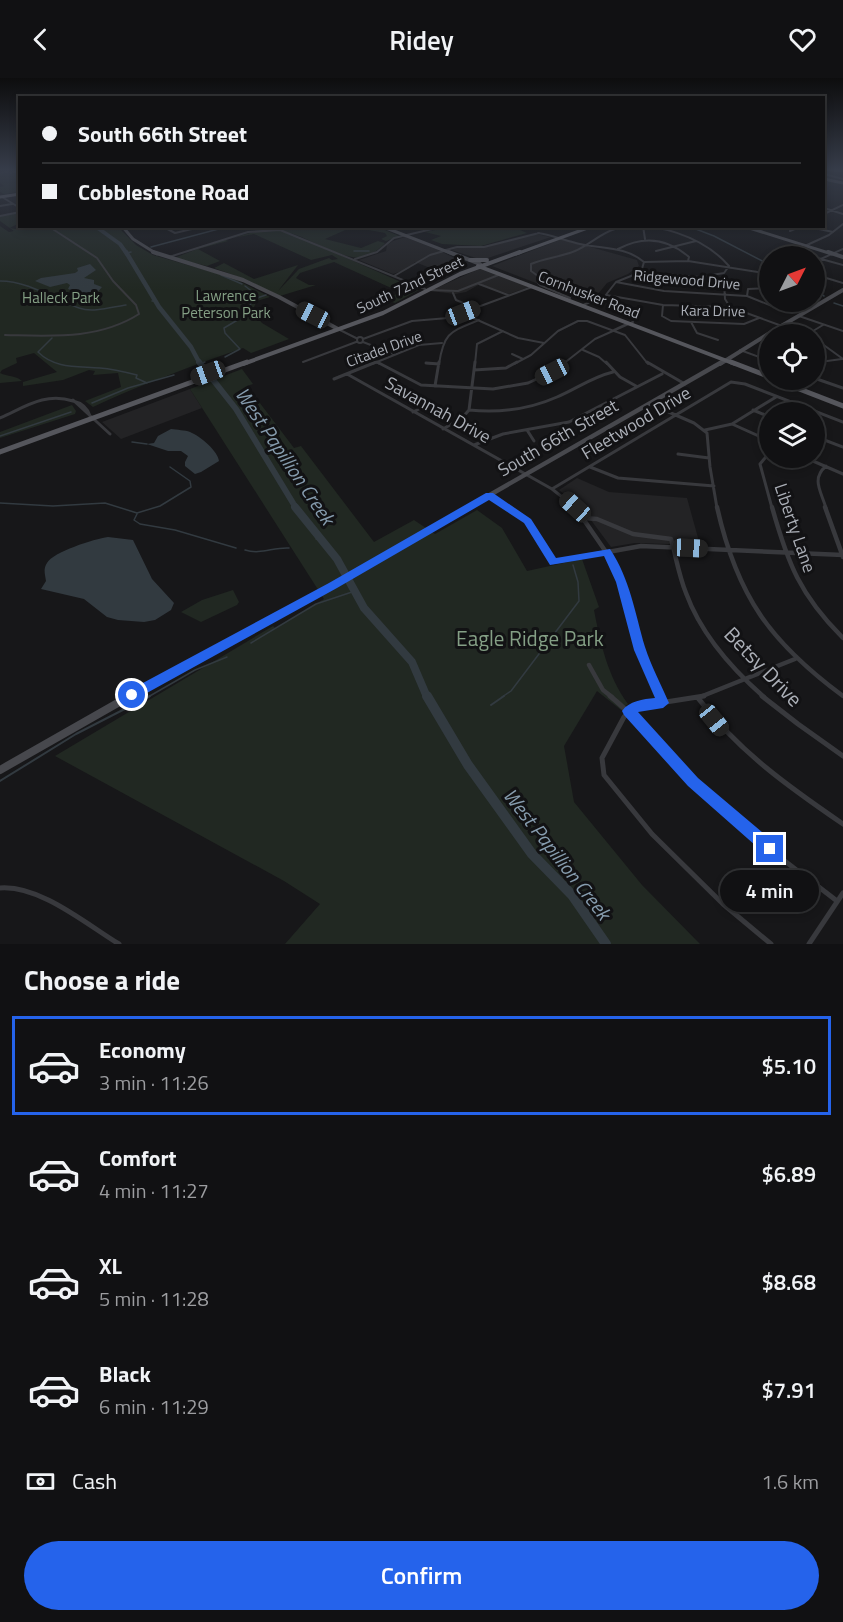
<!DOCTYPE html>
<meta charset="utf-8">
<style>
:root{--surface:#111113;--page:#1a1a1c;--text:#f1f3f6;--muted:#9c9da0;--line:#303133;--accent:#2563eb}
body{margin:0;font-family:"Titillium Web",sans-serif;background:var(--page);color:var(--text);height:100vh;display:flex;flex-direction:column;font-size:22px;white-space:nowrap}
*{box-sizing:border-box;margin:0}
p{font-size:20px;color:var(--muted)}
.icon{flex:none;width:33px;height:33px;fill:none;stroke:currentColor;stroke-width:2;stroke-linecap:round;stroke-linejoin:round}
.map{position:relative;height:866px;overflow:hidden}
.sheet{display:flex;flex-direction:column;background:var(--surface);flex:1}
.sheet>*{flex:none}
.hud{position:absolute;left:18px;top:18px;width:807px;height:132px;border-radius:0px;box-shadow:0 3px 9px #0003,0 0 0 2px var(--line);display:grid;align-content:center;height:132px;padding:0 24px;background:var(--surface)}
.needle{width:39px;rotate:48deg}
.tools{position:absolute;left:759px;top:168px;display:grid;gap:12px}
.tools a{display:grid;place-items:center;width:66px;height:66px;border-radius:50%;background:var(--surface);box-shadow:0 3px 9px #0003,0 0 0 2px var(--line);font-size:30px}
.end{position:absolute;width:27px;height:27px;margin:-14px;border:8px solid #2563eb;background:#fff;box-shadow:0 0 0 3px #fff}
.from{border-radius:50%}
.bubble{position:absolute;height:42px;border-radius:21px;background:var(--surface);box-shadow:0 3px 9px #0003,0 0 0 2px var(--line);font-size:20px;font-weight:600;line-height:42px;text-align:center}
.car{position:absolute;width:18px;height:36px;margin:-18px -9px;border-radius:8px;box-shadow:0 0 4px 2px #0007;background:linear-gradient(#222 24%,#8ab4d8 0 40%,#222 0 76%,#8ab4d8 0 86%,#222 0)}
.hud b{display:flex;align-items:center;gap:21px;height:57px;font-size:22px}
.hud b+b{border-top:2px solid var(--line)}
.hud i{width:15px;height:15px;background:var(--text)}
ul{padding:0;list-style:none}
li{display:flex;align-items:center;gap:18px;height:99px;margin:0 12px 9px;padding:0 12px;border:3px solid transparent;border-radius:0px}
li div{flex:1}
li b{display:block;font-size:22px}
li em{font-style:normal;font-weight:600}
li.active{border-color:var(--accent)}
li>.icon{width:54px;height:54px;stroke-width:1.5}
h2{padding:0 24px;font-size:27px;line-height:72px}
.pay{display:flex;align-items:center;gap:15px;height:66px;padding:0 24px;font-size:22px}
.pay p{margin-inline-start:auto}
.action{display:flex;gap:12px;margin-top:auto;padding:12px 24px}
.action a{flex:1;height:69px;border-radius:36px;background:var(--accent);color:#fff;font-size:24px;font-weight:600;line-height:69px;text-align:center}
header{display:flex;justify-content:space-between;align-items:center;height:78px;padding:0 24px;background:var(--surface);font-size:27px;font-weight:600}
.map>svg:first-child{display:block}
.built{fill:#232325}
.green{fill:#212822}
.water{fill:#323a40}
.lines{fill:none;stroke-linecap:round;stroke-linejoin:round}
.stream-far1{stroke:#323a40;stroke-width:1.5}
.stream{stroke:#323a40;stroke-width:2}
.river-far4{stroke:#323a40;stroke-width:4}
.river-far3{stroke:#323a40;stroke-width:4.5}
.river-far2{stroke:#323a40;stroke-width:6}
.river-far1{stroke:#323a40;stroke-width:8}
.river{stroke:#323a40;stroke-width:10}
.street-far3{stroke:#38393d;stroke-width:2}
.street-far2{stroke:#38393d;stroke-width:3}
.street-far1{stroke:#38393d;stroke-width:4.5}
.street{stroke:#38393d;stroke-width:5}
.secondary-far4{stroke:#47484d;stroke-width:3}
.secondary-far3{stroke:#47484d;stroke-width:4}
.secondary-far2{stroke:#47484d;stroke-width:4.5}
.secondary-far1{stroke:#47484d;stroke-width:6}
.secondary{stroke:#47484d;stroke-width:8}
.primary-far2{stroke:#55565c;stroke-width:3}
.primary-far1{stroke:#55565c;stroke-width:4}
.primary{stroke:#55565c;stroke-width:5}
.route{fill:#2563eb}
.labels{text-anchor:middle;stroke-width:6;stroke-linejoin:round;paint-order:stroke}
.far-street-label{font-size:15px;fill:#abafb7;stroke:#121214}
.far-park-label{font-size:15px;fill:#849f85;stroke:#121214}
.street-label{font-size:18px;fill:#abafb7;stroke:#121214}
.water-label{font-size:20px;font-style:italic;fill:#869cae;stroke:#121214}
.near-park-label{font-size:21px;fill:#849f85;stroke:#121214}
.near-street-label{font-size:21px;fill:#abafb7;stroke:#121214}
</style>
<header><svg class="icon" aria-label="back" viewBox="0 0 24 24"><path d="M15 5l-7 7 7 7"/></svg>Ridey<svg class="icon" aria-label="heart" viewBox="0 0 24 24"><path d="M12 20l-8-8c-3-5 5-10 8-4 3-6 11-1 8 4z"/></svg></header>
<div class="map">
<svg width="843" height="866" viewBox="0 0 843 866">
<rect width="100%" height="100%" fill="#171719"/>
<path class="built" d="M535,156L551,159L482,182L451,172L462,168L486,169Z
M405,159L438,172L467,186L443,195L415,184L408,191L393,196L359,182L386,173L387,167L393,163Z
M562,161L637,182L639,188L628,196L607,205L598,216L583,223L492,188Z
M481,190L529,209L509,216L480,206L466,214L455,216L430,213Z
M190,311L202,330L121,361L102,344Z
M577,400L609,414L687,420L700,467L635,465L611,469L582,430L559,412Z"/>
<path class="green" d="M0,91H19V114L4,116L0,114V109L4,108L0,105V94L3,93Z
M19,134V145L10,150L21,152L37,148L118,149L136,167L153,177L233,200L270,219L257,223L252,233L262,245L289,261L251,275L243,270C192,288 142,306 93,329L85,323L121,309L118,295L93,297L95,293L89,292L63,302L23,308V304L57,294L34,275L16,280L17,285L2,292L0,295C8,299 15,297 22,303L0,305V148L9,154L14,153L0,143V138Z
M511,148L527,155L481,168L442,166L431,162L441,158L425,154L450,149Z
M260,149H378L399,158L386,163L381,161L387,158L385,155L352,149L325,161L361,170L378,163L385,165C379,173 362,182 352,179C320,172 296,149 262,151Z
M276,152L288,154L419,212L395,225L386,222L400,214L334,184L300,195L296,200L309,207H316L280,218L247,202L214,190L224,185L254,201L298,187L278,213L299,191L329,180L332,182L338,181L332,177L311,182L254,156L233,160L257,153Z
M223,161L228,163L198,171L220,183L207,188L174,180Z
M242,291L253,306L247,308L294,370L301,368L374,464L414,442L435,456L477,432L502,450L527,493L582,481L599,529L594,532C600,564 608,599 628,626L621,632L597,613L564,668L574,724L642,807L700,866H285L320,826L284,803L55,678L273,548L275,550L324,521L190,311Z
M72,327L76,333L75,336L0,360V354Z
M233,512L239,524L237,527L201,544L181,534L202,522Z"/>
<path class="water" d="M90,186L96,192L84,200L94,202V206L102,209C93,222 77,214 68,211L70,207L67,205L50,209L35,203L41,200L75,195L78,193L77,190Z
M171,351C177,352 185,352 190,354C200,358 218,373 219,383L201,394L195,396L185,388V384L188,378L181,373H168L147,366L154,365L158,358Z
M108,459L133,462L152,501L174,525L171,532L155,542L144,544L118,542L107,539L84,521L41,511L46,503C45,496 43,491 47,485C53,474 94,461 108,459Z"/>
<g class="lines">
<path class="stream-far1" d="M0,95L7,94
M10,95L20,93
M688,148L714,158L770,187
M151,169L226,149
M354,173H369
M127,175L131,174
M221,197L242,206
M0,203C28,203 54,221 79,230C93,235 112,229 126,227
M245,208L258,218
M816,213L824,218
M152,223H155
M834,225L843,228
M52,260L38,274C55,291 78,288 100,290C112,291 125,294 137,297L136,300L147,305
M225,279L240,271L225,255L224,250L241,240L254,221L266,217
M200,286L205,284
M197,292L203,291
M92,325L128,310L174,297
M0,358L71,334
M132,364L147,366
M0,425L53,428L105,425L137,435L160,428L191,409L190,403L170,389
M137,436L134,442L140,446L175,452L236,470
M316,461H320
M245,472C261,477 273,469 289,470
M251,565L316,526L355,513
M148,619L195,592L227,579
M502,619L511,613L579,523L578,504L573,487"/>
<path class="stream" d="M491,627L504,618
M0,703L76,656L150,618"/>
<path class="river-far4" d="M95,148L120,166L127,176"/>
<path class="river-far3" d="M126,174L159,229L191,269L200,286"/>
<path class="river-far2" d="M199,284L236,331L296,430"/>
<path class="river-far1" d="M295,429L337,481L364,530L412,584L427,619"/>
<path class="river" d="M427,618L468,687L532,776L572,817L606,866"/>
<path class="street-far3" d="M824,92L843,93
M824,96L843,101
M2,119L20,130
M0,128L12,126
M824,130L843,136
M824,136L843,127
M0,138L20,134
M162,148L175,155L196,150V148
M643,148L645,161
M805,148L833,154
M790,153L802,148
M538,155C552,157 566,163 580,166C603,171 625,168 644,184L641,194L616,204L605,218L583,227
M807,167L829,157L843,146
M618,171C644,157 667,160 689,179L688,183
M785,171L813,178
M442,173L457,169H484L539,155
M656,173L696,163
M169,179L248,154L280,152L425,211
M814,179L843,187
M355,181L377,174L394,160L445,148
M688,183L770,196
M644,184L688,183
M814,184L843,171
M814,193L823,199L843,205
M394,198L430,177L444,173
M715,199L724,205L725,221L730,229L782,248
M542,201L531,193V186C545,180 561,179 575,173C589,167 601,155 615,151C653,141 704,159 729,188L724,195L700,199L641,194
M543,201L538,205L540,207L570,220
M616,204L664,213L747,218L772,228H782L790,224
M479,206L508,217
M429,212L458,213L501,196
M453,215L456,222L475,230
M606,217L663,227L730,229
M747,218L748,211L770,210
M663,227L662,238L671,243L744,246L759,240
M464,236L518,260L544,265
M799,238L843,253
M691,244L697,255L718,262
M338,251L356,260
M614,252L629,245
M808,256L823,247
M5,257C51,258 98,262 139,236L136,227L113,203L97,180L48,148
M357 262a3 3 0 1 1 6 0a3 3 0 1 1-6 0Z
M814,260L843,281
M363,261L412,243L448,240L532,209
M363,264L394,276
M583,272L599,279L607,286
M740,272L770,283
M512,276L523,281
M827,283L842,281
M303,284L356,264
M376,284L380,286
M426,285L437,286
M372,286L419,267L442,265
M439,286C444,254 450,254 479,242
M475,286L477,266L503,253
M514,286L531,277L558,253L578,243H587L625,257L648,286
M563,286L595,261L633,244"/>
<path class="street-far2" d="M377,284L421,307L493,311L528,305L552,294L565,284
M606,284L620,299L636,308
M647,284L685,306
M426,285L439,286
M474,292L506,290L517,284
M347,296L552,411L576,430
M814,300L843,310
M334,301L376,284
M435,308L439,284
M73,322L110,356
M650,326L694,345L707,355L710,389L717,430
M469,332C499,335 530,331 557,319C576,311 592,299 613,294
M753,332L770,339
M413,334L423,329
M0,340C25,329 45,314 73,323C82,325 87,329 90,338
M732,346L770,363
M443,351L462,340L469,332L475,284
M527,352L534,363
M705,352L732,346L776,319
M814,358L843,369
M474,367L503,356L569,344L662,296
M770,374L760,386L772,430
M678,376L709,380
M806,380L843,396
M590,389L618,400L714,408
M552,411L731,304L745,306L843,344
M489,417L509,430
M826,430C821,413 811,401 826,388"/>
<path class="street-far1" d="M506,429L528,443L553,484L641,468L843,477
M575,429L615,487L640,572L660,619
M717,429C737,518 770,564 843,618
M772,429C788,486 800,517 843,560
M825,429L843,479
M584,440L597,441L633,456L671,461C676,479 679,498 686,515C701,556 732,591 764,619
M589,587L603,612L612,619
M700,619L795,581"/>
<path class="street" d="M610,618C641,643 664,675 692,703C736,748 788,785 837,823
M660,618L663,625
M704,618L634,629L624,639L602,680L604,697L652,756L723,826L771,866
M762,618L798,646L843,678
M698,620C738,673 789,709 843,746
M0,810C40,807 86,846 119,866
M809,866L843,815"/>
<path class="secondary-far4" d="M824,101L843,105
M122,148L133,161L157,176
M381,148L453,176
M743,148L832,176"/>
<path class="secondary-far3" d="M153,174L243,202L279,219L338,251
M449,174L480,186
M828,174L843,179
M771,254L843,212
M720,286L773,253"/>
<path class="secondary-far2" d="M467,430L722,284"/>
<path class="secondary-far1" d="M128,619L333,507L470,429"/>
<path class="secondary" d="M0,692L130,618"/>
<path class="primary-far2" d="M0,119L20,116
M516,176L593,148"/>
<path class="primary-far1" d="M470,182H487
M478,188L735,286
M243,286L383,235L460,196L520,174"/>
<path class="primary" d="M731,284L770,299
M776,302L843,328
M0,374L247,284"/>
</g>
<linearGradient id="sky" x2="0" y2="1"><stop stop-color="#0d0d0e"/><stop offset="0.43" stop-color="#363c49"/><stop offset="1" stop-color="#363c49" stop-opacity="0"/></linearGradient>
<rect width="843" height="212" fill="url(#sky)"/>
<path class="route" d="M486,415H493L531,441L556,480L610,471C630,501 635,535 645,569C651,588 661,606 669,625L663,630L638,634L698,700L776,766L778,771L776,776L770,779L765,776L688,708L624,637L622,633C629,623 643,621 655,620L634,572L616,504L604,478L550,487L524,445L489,422L337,510L136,621H128L126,617L128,613L329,505Z"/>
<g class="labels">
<g class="far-street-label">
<text transform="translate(687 202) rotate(5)" y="5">Ridgewood Drive</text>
<text transform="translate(410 207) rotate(-25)" y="5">South 72nd Street</text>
<text transform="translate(589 217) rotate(21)" y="5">Cornhusker Road</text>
<text transform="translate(713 233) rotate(1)" y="5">Kara Drive</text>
<text transform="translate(384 271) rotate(-20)" y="5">Citadel Drive</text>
</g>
<g class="far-park-label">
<text x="226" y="223">Lawrence<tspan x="226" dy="17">Peterson Park</tspan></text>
<text x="61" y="225">Halleck Park</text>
</g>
<g class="street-label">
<text transform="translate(438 332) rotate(29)" y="6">Savannah Drive</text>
<text transform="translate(636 345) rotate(-31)" y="6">Fleetwood Drive</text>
<text transform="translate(558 360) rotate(-30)" y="6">South 66th Street</text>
<text transform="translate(795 450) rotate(71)" y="6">Liberty Lane</text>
</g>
<g class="water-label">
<text transform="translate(285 378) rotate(56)" y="7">West Papillion Creek</text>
<text transform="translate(557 776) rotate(52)" y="7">West Papillion Creek</text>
</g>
<g class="near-park-label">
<text x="530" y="568">Eagle Ridge Park</text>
</g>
<g class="near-street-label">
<text transform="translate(763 589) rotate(46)" y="7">Betsy Drive</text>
</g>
</g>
</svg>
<div class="tools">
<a><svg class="needle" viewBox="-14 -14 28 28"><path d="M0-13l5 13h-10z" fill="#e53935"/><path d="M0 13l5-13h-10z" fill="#9c9da0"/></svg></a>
<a><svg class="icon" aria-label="locate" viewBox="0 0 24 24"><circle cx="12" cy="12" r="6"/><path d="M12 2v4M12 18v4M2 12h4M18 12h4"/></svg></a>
<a><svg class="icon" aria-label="layers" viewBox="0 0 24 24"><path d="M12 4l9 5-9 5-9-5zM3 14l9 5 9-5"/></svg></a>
</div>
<i class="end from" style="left:132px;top:617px"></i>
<i class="end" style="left:770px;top:771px"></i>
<div class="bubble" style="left:720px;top:792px;width:99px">4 min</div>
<i class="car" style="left:463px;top:235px;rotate:69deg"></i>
<i class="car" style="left:313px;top:237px;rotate:297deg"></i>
<i class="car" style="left:552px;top:294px;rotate:243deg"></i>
<i class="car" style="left:208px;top:295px;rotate:250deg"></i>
<i class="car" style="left:575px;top:429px;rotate:312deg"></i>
<i class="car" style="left:690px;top:470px;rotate:93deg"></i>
<i class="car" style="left:714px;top:642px;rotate:141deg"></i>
<div class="hud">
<b><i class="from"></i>South 66th Street</b>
<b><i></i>Cobblestone Road</b>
</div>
</div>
<section class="sheet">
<h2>Choose a ride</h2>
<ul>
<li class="active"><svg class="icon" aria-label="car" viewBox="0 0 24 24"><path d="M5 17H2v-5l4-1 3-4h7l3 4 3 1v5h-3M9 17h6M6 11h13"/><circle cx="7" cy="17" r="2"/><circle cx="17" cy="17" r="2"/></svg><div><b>Economy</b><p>3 min · 11:26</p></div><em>$5.10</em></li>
<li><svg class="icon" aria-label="car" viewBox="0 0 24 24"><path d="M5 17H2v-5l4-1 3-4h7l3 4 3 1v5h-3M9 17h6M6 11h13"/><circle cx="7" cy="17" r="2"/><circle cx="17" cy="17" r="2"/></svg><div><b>Comfort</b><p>4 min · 11:27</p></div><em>$6.89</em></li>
<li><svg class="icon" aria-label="car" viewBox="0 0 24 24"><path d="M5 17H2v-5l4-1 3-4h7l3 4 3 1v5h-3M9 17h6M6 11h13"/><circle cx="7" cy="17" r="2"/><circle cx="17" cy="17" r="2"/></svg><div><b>XL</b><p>5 min · 11:28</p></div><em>$8.68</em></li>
<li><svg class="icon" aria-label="car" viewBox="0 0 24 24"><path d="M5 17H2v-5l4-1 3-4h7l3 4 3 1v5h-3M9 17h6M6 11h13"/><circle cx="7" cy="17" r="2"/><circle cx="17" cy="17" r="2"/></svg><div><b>Black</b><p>6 min · 11:29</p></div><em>$7.91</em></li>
</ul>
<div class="pay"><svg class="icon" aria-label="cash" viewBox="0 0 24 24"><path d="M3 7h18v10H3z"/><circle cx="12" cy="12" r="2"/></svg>Cash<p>1.6 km</p></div>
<div class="action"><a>Confirm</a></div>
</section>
